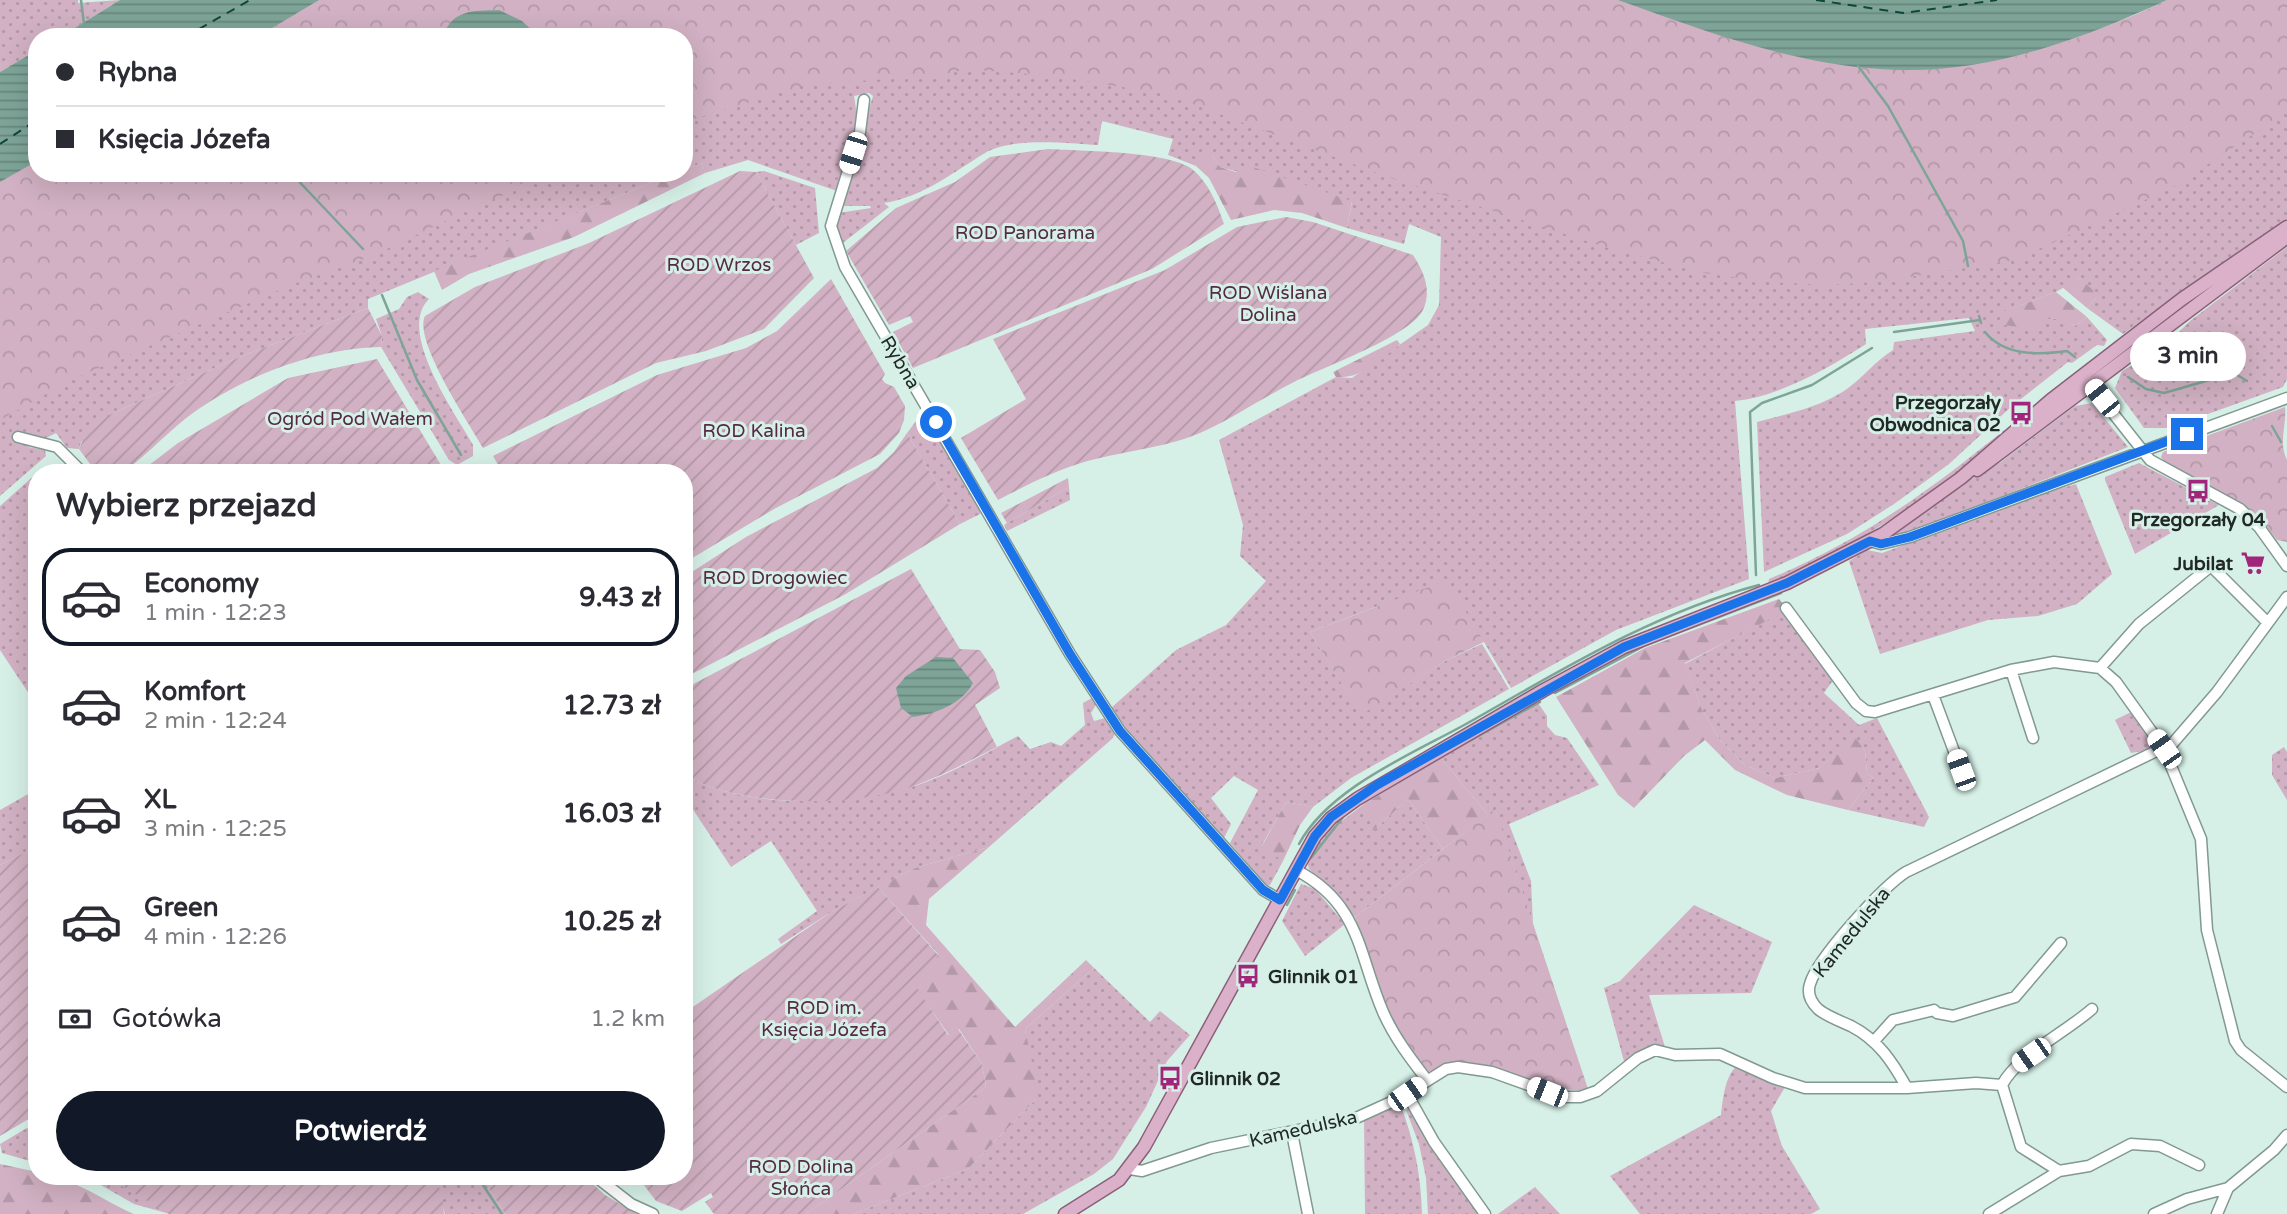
<!DOCTYPE html>
<html lang="pl">
<meta charset="utf-8">
<style>
:root{--surface:#fff;--page:#f7f7f7;--text:#2b2b33;--muted:#7c7c81;--line:#e1e1e2;--accent:#111827}
body{margin:0;font-family:"Varela Round",sans-serif;background:var(--page);color:var(--text);height:100vh;display:flex;flex-direction:column;font-size:26px;white-space:nowrap}
*{box-sizing:border-box;margin:0}
p{font-size:23px;color:var(--muted)}
.icon{flex:none;width:38px;height:38px;fill:none;stroke:currentColor;stroke-width:2;stroke-linecap:round;stroke-linejoin:round}
.map{position:relative;flex:1;overflow:hidden}
.side{position:absolute;left:28px;top:464px;width:665px;height:721px;display:flex;flex-direction:column;background:var(--surface);border-radius:28px;box-shadow:0 7px 28px #0002}
.side>*{flex:none}
.guide{position:absolute;left:28px;top:28px;width:665px;height:154px;border-radius:28px;box-shadow:0 7px 28px #0002;display:grid;align-content:center;height:154px;padding:0 28px;background:var(--surface)}
.end{position:absolute;width:32px;height:32px;margin:-16px;border:9px solid #1a73e8;background:#fff;box-shadow:0 0 0 4px #fff}
.from{border-radius:50%}
.bubble{position:absolute;height:49px;border-radius:24px;background:var(--surface);box-shadow:0 7px 28px #0002;font-size:23px;font-weight:700;line-height:49px;text-align:center}
.car{position:absolute;width:21px;height:42px;margin:-21px -10px;border-radius:9px;box-shadow:0 0 5px 2px #0007;background:linear-gradient(#fff 24%,#345 0 40%,#fff 0 76%,#345 0 86%,#fff 0)}
.guide b{display:flex;align-items:center;gap:24px;height:66px;font-size:26px}
.guide b+b{border-top:2px solid var(--line)}
.guide i{width:18px;height:18px;background:var(--text)}
ul{padding:0;list-style:none}
li{display:flex;align-items:center;gap:21px;height:98px;margin:0 14px 10px;padding:0 14px;border:4px solid transparent;border-radius:28px}
li div{flex:1}
li b{display:block;font-size:26px}
li em{font-style:normal;font-weight:700}
li.active{border-color:var(--accent)}
li>.icon{width:63px;height:63px;stroke-width:1.5}
h2{padding:0 28px;font-size:32px;line-height:84px}
.pay{display:flex;align-items:center;gap:18px;height:77px;padding:0 28px;font-size:26px}
.pay p{margin-inline-start:auto}
.primary-button{display:flex;gap:14px;margin-top:auto;padding:14px 28px}
.primary-button a{flex:1;height:80px;border-radius:42px;background:var(--accent);color:#fff;font-size:28px;font-weight:700;line-height:80px;text-align:center}
.map>svg:first-child{display:block}
.grass{fill:url(#grass-dots)}
.forest{fill:url(#forest-firs)}
.park{fill:url(#park-crowns)}
.garden{fill:url(#garden-furrows)}
.water{fill:url(#water-rules)}
.lines{fill:none;stroke-linecap:round;stroke-linejoin:round}
.stream{stroke:#7ea498;stroke-width:2.5}
.ferry{stroke:#11473a;stroke-width:2;stroke-dasharray:9 7;stroke-linecap:butt}
.minor-casing{stroke:#819990;stroke-width:13}
.major-casing{stroke:#8a6079;stroke-width:15}
.minor{stroke:#fff;stroke-width:10}
.major{stroke:#dbb1ca;stroke-width:12}
.route{stroke:#1a73e8;stroke-width:9}
.labels{text-anchor:middle;stroke-width:6;stroke-linejoin:round;paint-order:stroke}
.park-label{font-size:19px;fill:#562a45;stroke:#d6f0e7}
.street-label{font-size:19px;fill:#202926;stroke:#d6f0e7}
.poi-label{font-size:19px;font-weight:bold;fill:#202926;stroke:#d6f0e7;text-anchor:end}
</style>
<div class="map">
<svg width="2287" height="1214" viewBox="0 0 2287 1214">
<defs>
<pattern id="grass-dots" width="8" height="8" patternUnits="userSpaceOnUse" patternTransform="scale(1.75)"><rect width="8" height="8" fill="#d1b1c3"/><path d="M2 2h.1M6 6h.1" fill="none" stroke="#b398a7" stroke-width="1.8" stroke-linecap="round"/></pattern>
<pattern id="forest-firs" width="22" height="20" patternUnits="userSpaceOnUse" patternTransform="scale(1.75)"><rect width="22" height="20" fill="#d1b1c3"/><path d="M5 1l3.5 6h-7zM16 11l3.5 6h-7z" fill="#b398a7"/></pattern>
<pattern id="park-crowns" width="20" height="18" patternUnits="userSpaceOnUse" patternTransform="scale(1.75)"><rect width="20" height="18" fill="#d1b1c3"/><path d="M2 6a3 3 0 1 1 6 0M12 15a3 3 0 1 1 6 0" fill="none" stroke="#b398a7"/></pattern>
<pattern id="garden-furrows" width="10" height="10" patternUnits="userSpaceOnUse" patternTransform="scale(1.75)"><rect width="10" height="10" fill="#d1b1c3"/><path d="M-1 1l2-2M0 10L10 0M9 11l2-2" fill="none" stroke="#b398a7"/></pattern>
<pattern id="water-rules" width="6" height="5" patternUnits="userSpaceOnUse" patternTransform="scale(1.75)"><rect width="6" height="5" fill="#7ea498"/><path d="M0 2.5h6" fill="none" stroke="#67867c"/></pattern>
</defs>
<rect width="100%" height="100%" fill="#d6f0e7"/>
<path class="grass" d="M0,0H78V3L120,0L60,37H37V50L0,72Z
M583,0L789,63L2107,28L2167,0H2287V219L2123,334L2087,308L2096,298L2080,278L2056,292L2003,312L2042,320L2061,318L2075,326L2087,317L2107,340L2104,346L2097,345L2072,363L2068,362L2012,406L1949,464L1894,504L1847,534L1764,572L1757,422C1786,414 1818,408 1844,391C1862,379 1874,362 1893,350L1894,342L1975,331L1969,318L1865,329L1866,344C1827,369 1780,396 1735,401L1749,579L1616,630L1511,688L1484,642L1378,606L1310,632L1361,714L1447,660L1482,644L1509,689L1351,778L1313,807L1286,802L1262,845L1283,861L1270,885L1267,886L1230,843L1258,790L1234,776L1211,798L1231,824L1224,838L1124,728L1111,708L1176,650L1226,625L1266,581L1240,556L1243,525L1219,440L1336,377L1352,378L1428,325L1439,305L1441,237L1409,224L1404,244L1347,228L1352,202L1220,167L1212,155L1200,156L1196,166L1168,155L1173,139L1102,121L1098,145C1066,143 1014,137 985,153C952,173 923,197 884,203L889,207L839,246L835,234L838,213L871,208L870,206H844L841,200L873,96L869,93L854,96L858,122L837,191L748,160L705,173L702,163L684,170V37Z
M764,171L815,188L819,233L796,245L756,172Z
M439,173H675L368,299V308L237,358L111,414L81,442L79,449L67,448L56,433L28,447L45,450L46,456L0,496V276Z
M2287,247V379L2283,387L2169,428H2144L2115,388L2122,371L2165,346L2190,321Z
M418,292L429,299C396,331 455,413 473,445V456L457,465L449,460L381,347L382,336L376,319L399,309L407,297Z
M2092,403L2128,447L1895,538L1891,537L1966,482L2001,462L2075,406Z
M923,412L930,417L982,506L980,514L960,524L907,433Z
M2004,430L2005,432C1926,501 1865,541 1768,585L1769,579C1860,541 1928,492 2004,430Z
M2139,463L2219,505L2135,554L2105,480V477Z
M37,473V706L0,650V506Z
M2076,484L2112,574L2077,604L2038,616L1988,620L1880,654L1849,561L1867,550L1882,553L2048,492Z
M1069,487L1070,500L1007,531L1004,525L1007,523Z
M1787,609L1834,679L1824,693L1859,725L1877,718L1929,817L1924,827L1848,810L1873,778L1867,773L1865,751L1855,738L1820,768L1775,778L1745,765L1720,740L1702,710L1685,664Z
M1092,698L1096,705L1091,713L1094,721L1105,718L1115,733L1113,738L989,847L915,868L831,912L781,944L778,939L817,911L771,841L731,867L684,796V775C744,809 846,806 911,787C948,776 984,754 1018,736L1030,749L1051,742L1061,746L1085,725L1083,703Z
M1538,703L1547,716V726L1555,735L1567,738L1599,785L1509,824L1531,881L1533,924L1495,810L1488,815L1441,758Z
M2133,711L2151,745L2149,750L2131,753L2115,720Z
M2284,747L2287,752V800L2272,775V755Z
M37,789V846L0,865V810Z
M1408,799L1443,849L1355,917L1309,869L1307,861L1327,832L1364,804L1374,830Z
M1301,884L1315,889L1345,924L1305,956L1282,921Z
M1694,905L1772,942L1751,993L1649,995L1665,1047L1625,1065L1604,988L1620,981Z
M1094,968L1150,1022L1160,1011L1190,1035L1167,1061L1146,1107L1113,1159L1094,1174L1023,1214H853L968,1169L1036,1099L1025,1029Z
M1740,1064L1785,1087L1771,1111L1782,1146L1820,1209L1811,1214H1640L1610,1176L1721,1115C1723,1099 1725,1072 1740,1064Z
M1400,1103C1414,1141 1421,1174 1422,1214H1365L1364,1117Z
M1409,1108L1480,1214H1428L1426,1178L1419,1144L1406,1110Z
M27,1128L37,1134V1163L2,1153L0,1144Z
M85,1176H105L170,1214L134,1204Z
M434,1176H481L505,1214H445Z
M1535,1187L1560,1214H1498Z"/>
<path class="forest" d="M1199,155H1212L1220,167L1236,172L1247,165L1352,201L1347,228L1302,213L1274,210L1231,220L1209,178L1196,166Z
M702,163L705,173L574,237L469,274L442,290L434,271L636,189L675,173H684V170Z
M2080,278L2096,293V298L2087,308L2062,287Z
M2056,292L2087,317L2075,326C2059,317 2047,315 2034,329L2004,325L2002,312Z
M1397,340L1400,344C1381,360 1362,379 1336,377L1333,372Z
M1779,599L1788,610L1685,663L1702,710L1720,740L1745,765L1775,778L1820,768L1855,737L1865,751L1867,773L1873,778L1848,810L1787,795L1735,770L1705,740L1684,756L1634,808L1618,795L1556,697L1645,648Z
M1441,758L1488,815L1443,849L1408,799L1373,831L1364,804Z
M1286,802L1313,807L1300,825L1283,861L1262,846Z
M989,847L929,899L926,925L1015,1027L1086,960L1094,968L1025,1029L1037,1086L1036,1099L968,1169L853,1214H806L986,1087L982,1064L959,1029L949,1035L916,988L938,954L878,887L915,868Z
M0,1164L37,1172V1176C74,1176 101,1200 134,1214H0Z"/>
<path class="park" d="M317,0H1621L1949,65L2021,56L2057,46L2172,0H2287V112L2175,186L2015,260L1879,282L1828,285L1769,282L1704,273L1608,248L1385,176L1166,94L1053,76L967,69L941,75L806,85L684,122V37H251Z
M37,162V173H556L473,208L370,257L291,285L71,380L0,420V181L23,166Z
M2285,407C2287,425 2278,442 2287,460V542L2277,540C2248,501 2203,487 2162,463L2164,461L2161,457L2163,452Z
M1447,580L1484,642L1447,660L1361,715L1310,632Z
M1495,809L1589,1092L1542,1086L1452,1063L1429,1072L1404,1043L1388,1012L1355,917Z"/>
<path class="garden" d="M1048,149C1081,151 1168,151 1192,169C1209,183 1217,204 1224,224L1152,269L913,368L893,332L913,322L910,316L889,325L846,251L896,208L955,182L990,157Z
M740,171L756,172L814,278L764,329L706,351L656,363L483,448C469,423 413,340 425,316L475,287L589,243Z
M1286,217L1313,222L1413,255C1424,272 1432,290 1423,310C1409,337 1323,367 1294,382C1262,398 1232,419 1200,433C1162,449 1120,451 1081,463C1052,472 1025,486 998,500L961,438L1026,399L993,339L1165,270L1237,227Z
M831,279L885,374L882,379L885,383L894,387L905,406L904,420L899,433L880,454L774,509L684,563V472H502L493,456L657,375L746,348L777,331Z
M368,308L382,336L381,347C315,348 238,378 185,419C164,436 145,456 124,472H96L79,449L86,432L111,414L237,358Z
M377,359L441,465L429,472H140L178,443L288,378Z
M907,433L960,524L844,595L684,678V577L746,537L877,468L894,452Z
M1068,478L1069,487L1007,523L1001,513Z
M911,569L960,649L980,650L995,672L1000,688L975,705L997,747C970,761 943,775 914,786C853,808 741,808 684,775V689Z
M37,846V1114L0,1136V865Z
M878,887L938,955L917,988L948,1035L958,1029L982,1064L986,1087L806,1214H714L705,1202L713,1197L711,1193L682,1211L656,1201L637,1176H684V1013L831,912Z
M105,1176H434L442,1194L444,1214H169Z
M481,1176H584L605,1195L637,1214H505Z"/>
<path class="water" d="M120,0H319L257,37H60Z
M1618,0H2167C2078,41 1980,77 1880,69C1789,63 1702,30 1618,0Z
M499,10L522,21L539,37H443C452,9 473,11 499,10Z
M37,50V161L0,182V72Z
M936,657L953,658L973,683C962,704 935,714 913,717L901,708L896,688L906,676Z"/>
<g class="lines">
<path class="stream" d="M81,0L84,24
M1858,66L1888,106L1963,241L1968,266
M291,173L363,249
M382,295L417,380L461,455
M1979,316L1981,323
M1894,332L1980,320
M1985,332C2004,356 2038,355 2067,351L2075,357
M2128,377L2146,389L2164,393L2234,373L2247,381
M2272,426L2281,442
M471,471L472,472
M1756,575L1750,412L1762,403L1812,385L1872,348
M1555,693L1646,645L1781,593
M1469,741L1540,702
M1299,844C1329,788 1412,754 1466,724C1560,671 1653,613 1759,585
M1311,858L1343,817
M1287,905L1295,890
M477,1176L502,1214"/>
<path class="ferry" d="M1816,0L1903,13L1997,0
M185,37L250,0
M0,144L37,120"/>
<g class="minor-casing">
<path id="minor" d="M864,100L860,132L831,226L845,267L1070,654L1120,731L1263,890L1280,900
M2086,379L2150,460L2240,509L2259,527L2287,566
M18,437L57,447L82,472
M1870,541L1881,544L1910,537L2287,398
M1786,608L1856,703L1866,711L1875,712L2011,670L2054,662L2100,668L2116,682L2164,749L2201,839L2207,930L2235,1041L2241,1050L2287,1087
M2100,668L2139,624L2211,566L2268,623
M2011,670L2033,738
M1933,695L1961,770
M1296,870C1361,904 1358,954 1383,1012C1394,1037 1410,1058 1427,1080
M1875,1040L1893,1020L1934,1010L1937,1013L1953,1016L2015,997L2061,943
M2002,1085C2016,1057 2066,1032 2092,1009
M1907,1088C1892,1061 1878,1040 1851,1026C1840,1021 1826,1016 1818,1009C1811,1002 1807,993 1810,984C1817,959 1883,886 1906,872L2173,743L2217,692L2287,597
M1407,1094L1434,1142L1485,1214
M1292,1133L1308,1214
M1130,1169L1142,1171L1211,1148L1356,1118L1400,1098L1446,1069L1458,1067L1492,1072L1562,1097H1580L1597,1091L1638,1058L1655,1050L1675,1055L1720,1054L1773,1078L1805,1088H1907L1976,1083L2002,1085L2021,1147L2059,1171L2089,1166L2131,1144L2160,1146L2199,1165
M595,1176L631,1204L653,1214
M1989,1214L2059,1171
M2154,1214L2187,1199L2228,1188
M2217,1214L2228,1188L2274,1150L2287,1135"/>
</g>
<g class="major-casing">
<path id="major" d="M1977,470L2287,237
M1065,1214L1119,1180L1144,1147L1301,861L1315,836L1331,818L1357,799L1544,690L1624,647L1787,583L1883,534L1961,478L2051,400L2182,299L2287,227"/>
</g>
<use href="#minor" class="minor"/>
<use href="#major" class="major"/>
</g>
<g class="lines">
<path class="route" d="M936,422L1070,654L1120,731L1263,890L1280,900L1315,836L1331,817L1377,785L1624,647L1787,583L1870,541L1881,544L1910,537L2187,434"/>
</g>
<defs>
<g id="bus-bare" transform="scale(1.89)"><path d="M-5-6H5V4H4V6H2V4H-2V6H-4V4H-5ZM-3.5-4V0h7V-4ZM-3.5 1.2v1.5H-2V1.2ZM2 1.2v1.5H3.5V1.2Z" fill="#a1267b" stroke="#d6f0e7" stroke-width="2.5" paint-order="stroke"/></g>
<g id="supermarket-bare" transform="scale(1.89)"><path d="M-6-5.5h2.5l.6 2H6L4.5 2H-2.5L-4.4-4H-6ZM-1.5 3.2a1.3 1.3 0 1 0 .1 0ZM3 3.2a1.3 1.3 0 1 0 .1 0Z" fill="#a1267b" stroke="#d6f0e7" stroke-width="2.5" paint-order="stroke"/></g>
</defs>
<g fill-rule="evenodd">
<use href="#bus-bare" x="2021" y="413"/>
<use href="#bus-bare" x="2198" y="491"/>
<use href="#supermarket-bare" x="2253" y="563"/>
<use href="#bus-bare" x="1248" y="976"/>
<use href="#bus-bare" x="1170" y="1078"/>
</g>
<g class="labels">
<g class="park-label">
<text x="1025" y="239">ROD Panorama</text>
<text x="719" y="271">ROD Wrzos</text>
<text x="1268" y="299">ROD Wiślana<tspan x="1268" dy="22">Dolina</tspan></text>
<text x="350" y="425">Ogród Pod Wałem</text>
<text x="754" y="437">ROD Kalina</text>
<text x="775" y="584">ROD Drogowiec</text>
<text x="824" y="1014">ROD im.<tspan x="824" dy="22">Księcia Józefa</tspan></text>
<text x="801" y="1173">ROD Dolina<tspan x="801" dy="22">Słońca</tspan></text>
</g>
<g class="street-label">
<text transform="translate(901 362) rotate(59)" y="7">Rybna</text>
<text transform="translate(1851 932) rotate(-51)" y="7">Kamedulska</text>
<text transform="translate(1303 1128) rotate(-13)" y="7">Kamedulska</text>
</g>
<g class="poi-label">
<text x="2001" y="409">Przegorzały<tspan x="2001" dy="22">Obwodnica 02</tspan></text>
<text x="2198" y="526" text-anchor="middle">Przegorzały 04</text>
<text x="2233" y="570">Jubilat</text>
<text x="1268" y="983" text-anchor="start">Glinnik 01</text>
<text x="1190" y="1085" text-anchor="start">Glinnik 02</text>
</g>
</g>
</svg>
<i class="end from" style="left:936px;top:422px"></i>
<i class="end" style="left:2187px;top:434px"></i>
<div class="bubble" style="left:2130px;top:332px;width:116px">3 min</div>
<i class="car" style="left:853px;top:153px;rotate:198deg"></i>
<i class="car" style="left:2102px;top:398px;rotate:321deg"></i>
<i class="car" style="left:2164px;top:749px;rotate:325deg"></i>
<i class="car" style="left:1961px;top:770px;rotate:340deg"></i>
<i class="car" style="left:2031px;top:1055px;rotate:235deg"></i>
<i class="car" style="left:1547px;top:1092px;rotate:292deg"></i>
<i class="car" style="left:1407px;top:1094px;rotate:55deg"></i>
<div class="guide">
<b><i class="from"></i>Rybna</b>
<b><i></i>Księcia Józefa</b>
</div>
<section class="side">
<h2>Wybierz przejazd</h2>
<ul>
<li class="active"><svg class="icon" aria-label="car" viewBox="0 0 24 24"><path d="M5 17H2v-5l4-1 3-4h7l3 4 3 1v5h-3M9 17h6M6 11h13"/><circle cx="7" cy="17" r="2"/><circle cx="17" cy="17" r="2"/></svg><div><b>Economy</b><p>1 min · 12:23</p></div><em>9.43 zł</em></li>
<li><svg class="icon" aria-label="car" viewBox="0 0 24 24"><path d="M5 17H2v-5l4-1 3-4h7l3 4 3 1v5h-3M9 17h6M6 11h13"/><circle cx="7" cy="17" r="2"/><circle cx="17" cy="17" r="2"/></svg><div><b>Komfort</b><p>2 min · 12:24</p></div><em>12.73 zł</em></li>
<li><svg class="icon" aria-label="car" viewBox="0 0 24 24"><path d="M5 17H2v-5l4-1 3-4h7l3 4 3 1v5h-3M9 17h6M6 11h13"/><circle cx="7" cy="17" r="2"/><circle cx="17" cy="17" r="2"/></svg><div><b>XL</b><p>3 min · 12:25</p></div><em>16.03 zł</em></li>
<li><svg class="icon" aria-label="car" viewBox="0 0 24 24"><path d="M5 17H2v-5l4-1 3-4h7l3 4 3 1v5h-3M9 17h6M6 11h13"/><circle cx="7" cy="17" r="2"/><circle cx="17" cy="17" r="2"/></svg><div><b>Green</b><p>4 min · 12:26</p></div><em>10.25 zł</em></li>
</ul>
<div class="pay"><svg class="icon" aria-label="cash" viewBox="0 0 24 24"><path d="M3 7h18v10H3z"/><circle cx="12" cy="12" r="2"/></svg>Gotówka<p>1.2 km</p></div>
<div class="primary-button"><a>Potwierdź</a></div>
</section>
</div>
